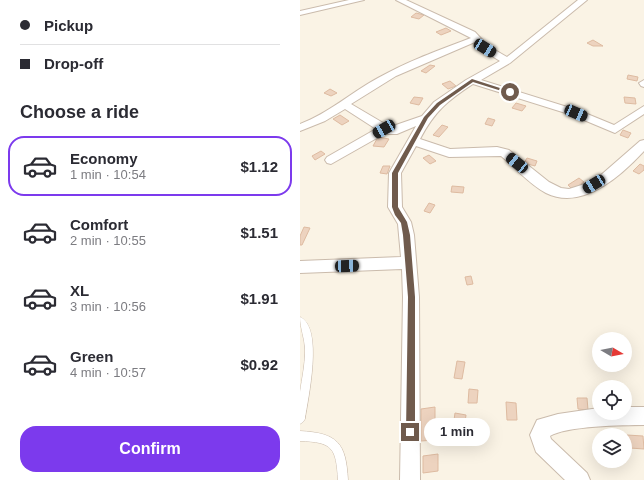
<!DOCTYPE html>
<meta charset="utf-8">
<style>
:root{--surface:#fff;--page:#f2f2f3;--text:#2b2b33;--muted:#7c7c81;--line:#e1e1e2;--accent:#7c3aed}
body{margin:0;font-family:Arial,sans-serif;background:var(--page);color:var(--text);height:100vh;display:flex;flex-direction:column;font-size:15px;white-space:nowrap}
*{box-sizing:border-box;margin:0}
p{font-size:13px;color:var(--muted)}
.icon{flex:none;width:22px;height:22px;fill:none;stroke:currentColor;stroke-width:2;stroke-linecap:round;stroke-linejoin:round}
.map{position:relative;flex:1;overflow:hidden}
.sheet{display:flex;flex-direction:column;background:var(--surface);width:300px}
.sheet>*{flex:none}
.hud{display:grid;align-content:center;height:88px;padding:0 20px;background:var(--surface)}
.needle{width:26px;rotate:100deg}
.fabs{position:absolute;left:292px;top:332px;display:grid;gap:8px}
.fabs a{display:grid;place-items:center;width:40px;height:40px;border-radius:50%;background:var(--surface);box-shadow:0 4px 16px #0002;font-size:20px}
.end{position:absolute;width:18px;height:18px;margin:-9px;border:5px solid #705b4d;background:#fff;box-shadow:0 0 0 2px #fff}
.from{border-radius:50%}
.bubble{position:absolute;height:28px;border-radius:14px;background:var(--surface);box-shadow:0 4px 16px #0002;font-size:13px;font-weight:700;line-height:28px;text-align:center}
.car{position:absolute;width:12px;height:24px;margin:-12px -6px;border-radius:5px;box-shadow:0 0 3px 1px #0007;background:linear-gradient(#222 24%,#8ab4d8 0 40%,#222 0 76%,#8ab4d8 0 86%,#222 0)}
.hud b{display:flex;align-items:center;gap:14px;height:38px;font-size:15px}
.hud b+b{border-top:1px solid var(--line)}
.hud i{width:10px;height:10px;background:var(--text)}
ul{padding:0;list-style:none}
li{display:flex;align-items:center;gap:12px;height:60px;margin:0 8px 6px;padding:0 12px;border:2px solid transparent;border-radius:16px}
li div{flex:1}
li b{display:block;font-size:15px}
li em{font-style:normal;font-weight:700}
li.on{border-color:var(--accent)}
li>.icon{width:36px;height:36px;stroke-width:1.5}
h2{padding:0 20px;font-size:18px;line-height:48px}
.button{display:flex;gap:8px;margin-top:auto;padding:8px 20px}
.button a{flex:1;height:46px;border-radius:16px;background:var(--accent);color:#fff;font-size:16px;font-weight:700;line-height:46px;text-align:center}
main{display:flex;flex:1;min-height:0}
.map>svg:first-child{display:block}
.building{fill:#edd3bf;stroke:#debba1}
.lines{fill:none;stroke-linecap:round;stroke-linejoin:round}
.lane-casing{stroke:#cabbac;stroke-width:1}
.street-casing{stroke:#cabbac;stroke-width:2}
.lane{fill:#fff;fill-rule:evenodd}
.street{fill:#fff;fill-rule:evenodd}
.route{fill:#705b4d}
</style>
<main>
<section class="sheet">
<div class="hud">
<b><i class="from"></i>Pickup</b>
<b><i></i>Drop-off</b>
</div>
<h2>Choose a ride</h2>
<ul>
<li class="on"><svg class="icon" aria-label="car" viewBox="0 0 24 24"><path d="M5 17H2v-5l4-1 3-4h7l3 4 3 1v5h-3M9 17h6M6 11h13"/><circle cx="7" cy="17" r="2"/><circle cx="17" cy="17" r="2"/></svg><div><b>Economy</b><p>1 min · 10:54</p></div><em>$1.12</em></li>
<li><svg class="icon" aria-label="car" viewBox="0 0 24 24"><path d="M5 17H2v-5l4-1 3-4h7l3 4 3 1v5h-3M9 17h6M6 11h13"/><circle cx="7" cy="17" r="2"/><circle cx="17" cy="17" r="2"/></svg><div><b>Comfort</b><p>2 min · 10:55</p></div><em>$1.51</em></li>
<li><svg class="icon" aria-label="car" viewBox="0 0 24 24"><path d="M5 17H2v-5l4-1 3-4h7l3 4 3 1v5h-3M9 17h6M6 11h13"/><circle cx="7" cy="17" r="2"/><circle cx="17" cy="17" r="2"/></svg><div><b>XL</b><p>3 min · 10:56</p></div><em>$1.91</em></li>
<li><svg class="icon" aria-label="car" viewBox="0 0 24 24"><path d="M5 17H2v-5l4-1 3-4h7l3 4 3 1v5h-3M9 17h6M6 11h13"/><circle cx="7" cy="17" r="2"/><circle cx="17" cy="17" r="2"/></svg><div><b>Green</b><p>4 min · 10:57</p></div><em>$0.92</em></li>
</ul>
<div class="button"><a>Confirm</a></div>
</section>
<div class="map">
<svg width="344" height="480" viewBox="0 0 344 480">
<rect width="100%" height="100%" fill="#faf3e5"/>
<path class="building" d="M116,13L124,15L119,19L111,17Z
M146,28L151,31L141,35L136,32Z
M293,40L303,46H293L287,43Z
M130,65L135,66L126,73L121,71Z
M328,75L338,77L337,81L327,79Z
M150,81L156,86L148,89L142,84Z
M30,89L37,93L31,96L24,93Z
M114,97L123,98L119,105L110,103Z
M324,97L335,98L336,104L325,103Z
M216,103L226,106L222,111L212,108Z
M40,115L49,121L42,125L33,119Z
M188,118L195,120L192,126L185,124Z
M142,125L148,127L139,137L133,135Z
M323,130L331,133L328,138L320,135Z
M78,137L89,139L84,147L73,146Z
M21,151L25,154L15,160L12,156Z
M129,155L136,161L130,164L123,158Z
M227,158L237,161L235,166L224,163Z
M340,164L344,166V170L339,174L333,171Z
M83,166H90L87,174L80,173Z
M279,178L284,182L273,190L268,185Z
M152,186L164,187L163,193L151,192Z
M129,203L135,205L130,213L124,211Z
M4,227L10,228L2,245H0V236Z
M171,276L173,284L167,285L165,277Z
M157,361L165,362L162,379L154,378Z
M169,389L178,390L177,403H168Z
M294,395L299,396V413H304L297,415Z
M277,398H287L288,410L278,409Z
M206,402L216,403L217,420H207Z
M135,407V440L121,441V409Z
M155,413L166,415L164,430L178,432L176,445L151,441Z
M327,435L343,436L344,449L330,448Z
M138,454V471L123,473V456Z"/>
<g class="lines">
<g class="lane-casing">
<path id="lane" d="M0,317C24,327 8,399 5,419L3,422L0,424C0,413 0,402 0,392C2,378 5,365 5,351C5,338 0,329 0,317Z
M0,431C38,433 46,443 48,480H38C36,448 33,442 0,441Z"/>
</g>
<g class="street-casing">
<path id="street" d="M49,0H64L0,15V11Z
M96,0H106L175,32L188,46L207,57L278,0H287L210,63L181,80L280,111L314,125L344,106V114L315,133L272,115L173,84C147,101 135,111 120,139L150,149L197,147L209,150L249,182L261,188L269,189L288,183L301,175L340,141L344,140V151C321,176 282,211 246,193C229,184 216,168 201,156L149,157L116,146L101,173L102,207L111,222L114,235L119,297L120,480H100L103,297L102,269L0,273V261L101,257L98,224L88,207L89,173L116,126L97,134H84L31,164L27,163L25,160L27,157L76,129L45,109L25,121L0,131V124C29,113 52,92 78,78C108,61 139,50 171,38ZM175,42L182,50L200,61L166,80L134,102L122,116L90,127L51,104L96,76Z
M344,80V87L341,86L339,83Z
M325,407H344V425C323,425 266,426 250,436L251,439L287,473L290,480H265L236,452L230,435L237,420L258,414L299,408V413H325Z"/>
</g>
<use href="#lane" class="lane"/>
<use href="#street" class="street"/>
</g>
<path class="route" d="M172,79L212,92L208,93L173,82L140,105L128,118L98,173V207L107,222L110,235L115,297V432L110,436L106,432L108,297L103,235L101,223L95,215L92,207V173L124,117L137,103Z"/>
</svg>
<div class="fabs">
<a><svg class="needle" viewBox="-14 -14 28 28"><path d="M0-13l5 13h-10z" fill="#e53935"/><path d="M0 13l5-13h-10z" fill="#7c7c81"/></svg></a>
<a><svg class="icon" aria-label="locate" viewBox="0 0 24 24"><circle cx="12" cy="12" r="6"/><path d="M12 2v4M12 18v4M2 12h4M18 12h4"/></svg></a>
<a><svg class="icon" aria-label="layers" viewBox="0 0 24 24"><path d="M12 4l9 5-9 5-9-5zM3 14l9 5 9-5"/></svg></a>
</div>
<i class="end from" style="left:210px;top:92px"></i>
<i class="end" style="left:110px;top:432px"></i>
<div class="bubble" style="left:124px;top:418px;width:66px">1 min</div>
<i class="car" style="left:185px;top:48px;rotate:121deg"></i>
<i class="car" style="left:276px;top:113px;rotate:113deg"></i>
<i class="car" style="left:84px;top:129px;rotate:240deg"></i>
<i class="car" style="left:217px;top:163px;rotate:309deg"></i>
<i class="car" style="left:294px;top:184px;rotate:239deg"></i>
<i class="car" style="left:47px;top:266px;rotate:88deg"></i>
</div>
</main>
